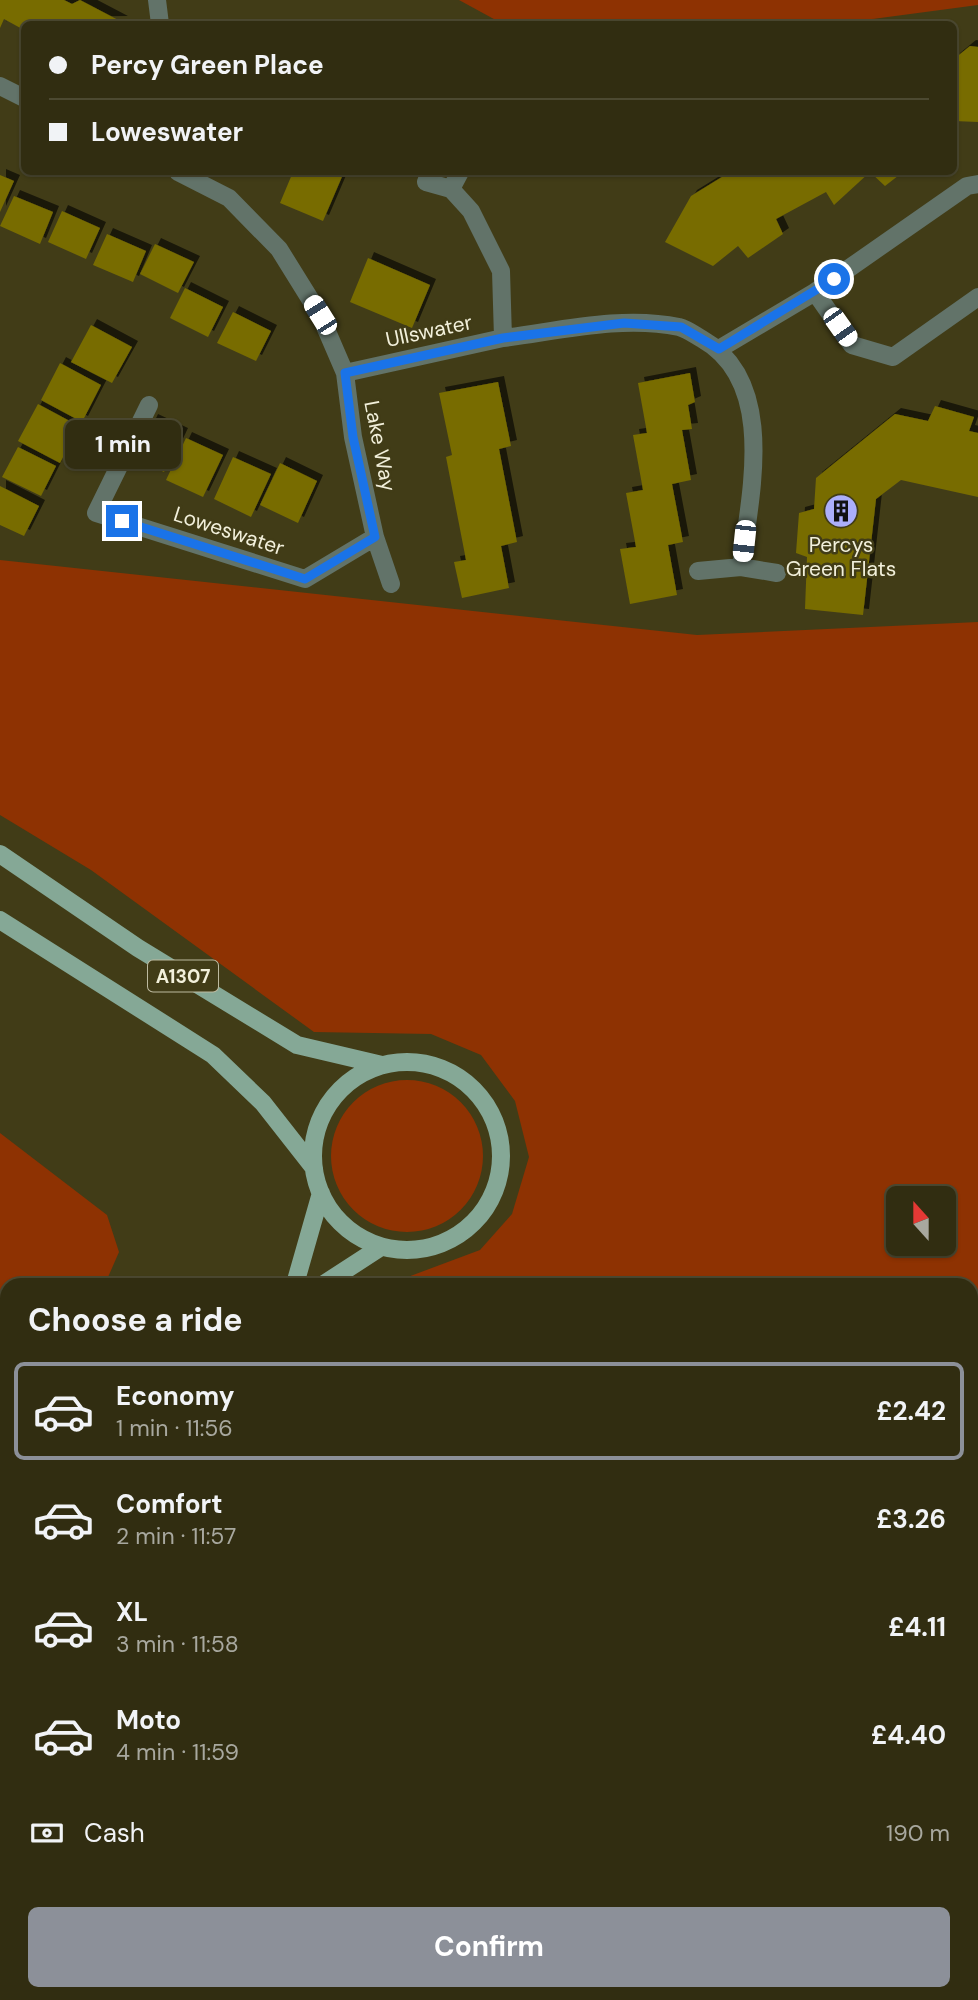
<!DOCTYPE html>
<meta charset="utf-8">
<style>
:root{--surface:#312d11;--page:#3d391f;--text:#f1f3f6;--muted:#a8a89f;--line:#4c4931;--accent:#8c9099}
body{margin:0;font-family:"DM Sans",sans-serif;background:var(--page);color:var(--text);height:100vh;display:flex;flex-direction:column;font-size:26px;white-space:nowrap}
*{box-sizing:border-box;margin:0}
p{font-size:23px;color:var(--muted)}
.icon{flex:none;width:38px;height:38px;fill:none;stroke:currentColor;stroke-width:2;stroke-linecap:round;stroke-linejoin:round}
.map{position:relative;flex:1;overflow:hidden}
.drawer{position:absolute;left:0px;top:1278px;width:978px;height:723px;display:flex;flex-direction:column;background:var(--surface);border-radius:21px 21px 0 0;box-shadow:0 2px 5px #0004,0 0 0 2px var(--line)}
.drawer>*{flex:none}
.banner{position:absolute;left:21px;top:21px;width:936px;height:154px;border-radius:10px;box-shadow:0 2px 5px #0004,0 0 0 2px var(--line);display:grid;align-content:center;height:154px;padding:0 28px;background:var(--surface)}
.needle{width:46px;rotate:339deg}
.fabs{position:absolute;left:886px;top:1186px;display:grid;gap:14px}
.fabs a{display:grid;place-items:center;width:70px;height:70px;border-radius:10px;background:var(--surface);box-shadow:0 2px 5px #0004,0 0 0 2px var(--line);font-size:35px}
.end{position:absolute;width:32px;height:32px;margin:-16px;border:9px solid #1a73e8;background:#fff;box-shadow:0 0 0 4px #fff}
.from{border-radius:50%}
.bubble{position:absolute;height:49px;border-radius:10px;background:var(--surface);box-shadow:0 2px 5px #0004,0 0 0 2px var(--line);font-size:23px;font-weight:700;line-height:49px;text-align:center}
.car{position:absolute;width:21px;height:42px;margin:-21px -10px;border-radius:9px;box-shadow:0 0 5px 2px #0007;background:linear-gradient(#fff 24%,#345 0 40%,#fff 0 76%,#345 0 86%,#fff 0)}
.banner b{display:flex;align-items:center;gap:24px;height:66px;font-size:26px}
.banner b+b{border-top:2px solid var(--line)}
.banner i{width:18px;height:18px;background:var(--text)}
ul{padding:0;list-style:none}
li{display:flex;align-items:center;gap:21px;height:98px;margin:0 14px 10px;padding:0 14px;border:4px solid transparent;border-radius:10px}
li div{flex:1}
li b{display:block;font-size:26px}
li em{font-style:normal;font-weight:700}
li.selected{border-color:var(--accent)}
li>.icon{width:63px;height:63px;stroke-width:1.5}
h2{padding:0 28px;font-size:32px;line-height:84px}
.pay{display:flex;align-items:center;gap:18px;height:77px;padding:0 28px;font-size:26px}
.pay p{margin-inline-start:auto}
.action{display:flex;gap:14px;margin-top:auto;padding:14px 28px}
.action a{flex:1;height:80px;border-radius:10px;background:var(--accent);color:#fff;font-size:28px;font-weight:700;line-height:80px;text-align:center}
.map>svg:first-child{display:block}
.green{fill:#8e3202;fill-rule:evenodd}
.water{fill:#574f0e}
.building{fill:#786c02;filter:url(#shadow)}
.lines{fill:none;stroke-linecap:round;stroke-linejoin:round}
.service{stroke:#627369;stroke-width:14}
.minor{stroke:#627369;stroke-width:18}
.primary{stroke:#85a896;stroke-width:18}
.route{stroke:#1a73e8;stroke-width:9}
.labels{text-anchor:middle;stroke-width:5;stroke-linejoin:round;paint-order:stroke}
.shield{fill:#413c17;stroke:#bdbaa0;stroke-width:2}
.shield-label{font-size:19px;font-weight:bold;fill:#f2f0db}
.street-label{font-size:21px;fill:#f2f0db;stroke:#413c17}
.poi-label{font-size:21px;fill:#f2f0db;stroke:#413c17}
</style>
<div class="map">
<svg width="978" height="2000" viewBox="0 0 978 2000">
<defs>
<filter id="shadow"><feDropShadow dx="6" dy="-6" stdDeviation="0" flood-color="#0009"/></filter>
</defs>
<rect width="100%" height="100%" fill="#413c17"/>
<path class="green" d="M459,0H978V5L835,24H503Z
M0,560L697,635L978,622V2000H91L92,1993H971V1284H389L480,1250L512,1214L529,1157L515,1101L481,1055L431,1034L314,1032L91,870L0,815ZM898,1199H943V1244H898Z
M331 1156a76 76 0 1 1 152 0a76 76 0 1 1-152 0Z
M0,1133L107,1215L119,1252L105,1284H7V1381L0,1378Z
M7,1442V1523L0,1540V1460Z"/>
<path class="water" d="M0,1378L7,1381V1442L0,1460Z"/>
<path class="building" d="M0,0H64L72,4L80,0L122,22L41,23L24,24V30L4,19L0,28Z
M970,46L978,47V122L954,121V59Z
M293,172H344L323,221L280,203Z
M730,172H903L885,186L870,172L834,205L826,192L776,219L783,234L748,258L738,246L713,266L665,242L691,196Z
M0,175L14,181L0,212Z
M14,196L53,212L40,244L0,226Z
M62,211L100,228L86,259L48,242Z
M107,234L146,251L133,282L93,265Z
M155,244L194,262L178,293L140,274Z
M368,258L430,285L412,328L350,302Z
M185,288L223,307L208,337L170,318Z
M233,312L271,331L256,361L217,343Z
M91,325L132,347L112,383L71,362Z
M60,363L101,385L82,422L41,400Z
M690,373L695,402L688,405L692,429L682,430L691,480L672,484L683,542L668,545L677,595L630,604L620,549L636,547L626,493L643,490L633,435L647,433L638,383Z
M498,382L511,446L499,449L517,542L501,546L509,588L462,598L454,562L466,560L446,457L452,455L439,393Z
M38,404L79,426L60,463L18,441Z
M935,406L974,417L969,431L978,433V497L901,480L876,499L863,615L805,609L807,557L796,553L799,513L814,509L816,478L895,414L928,421Z
M152,420L182,434L164,472L134,458Z
M186,438L223,455L203,497L166,480Z
M18,447L56,466L41,496L2,477Z
M233,457L271,474L251,517L214,499Z
M280,463L317,481L298,523L260,505Z
M0,486L39,506L24,536L0,525Z"/>
<g class="lines">
<path class="service" d="M0,1753L7,1755"/>
<path class="minor" d="M157,0L160,24
M0,86L24,98
M178,172L229,198L279,249L320,315L345,373L353,437L375,537L391,584
M451,189L460,172
M815,292L852,345L893,357L978,297
M503,338C559,331 622,315 679,327C687,329 695,335 702,339C778,382 750,495 741,567L777,573
M719,349L815,292L967,186L978,184
M345,373L503,338L501,271L471,211L451,189L426,182
M149,405L96,513L305,579L375,537
M698,571L741,567"/>
<path class="primary" d="M0,854L138,948L297,1045L382,1065
M0,920L213,1055L263,1103L314,1168
M313 1156a94 94 0 1 1 188 0a94 94 0 1 1-188 0Z
M295,1284L321,1193
M324,1284L381,1247
M0,1977L7,1952"/>
</g>
<g class="lines">
<path class="route" d="M122,521L305,579L375,537L353,437L345,373L503,338L624,323L681,327L719,349L834,279"/>
</g>
<defs>
<g id="building-disc" transform="scale(1.75)"><circle r="9.5" fill="#acaffb" stroke="#413c17"/><path d="M-4-6H4V6H1V3H-1V6H-4ZM-2.5-4.3h1.7v1.8h-1.7ZM.8-4.3h1.7v1.8H.8ZM-2.5-1h1.7V.8h-1.7ZM.8-1h1.7V.8H.8Z" fill="#111"/></g>
</defs>
<g fill-rule="evenodd">
<use href="#building-disc" x="841" y="511"/>
</g>
<g class="labels">
<rect class="shield" x="148" y="960.5" width="70" height="31" rx="5"/>
<g class="shield-label">
<text x="183" y="983">A1307</text>
</g>
<g class="street-label">
<text transform="translate(429 331) rotate(-12)" y="7">Ullswater</text>
<text transform="translate(380 446) rotate(79)" y="7">Lake Way</text>
<text transform="translate(229 531) rotate(18)" y="7">Loweswater</text>
</g>
<g class="poi-label">
<text x="841" y="552">Percys<tspan x="841" dy="24">Green Flats</tspan></text>
</g>
</g>
</svg>
<div class="fabs">
<a><svg class="needle" viewBox="-14 -14 28 28"><path d="M0-13l5 13h-10z" fill="#e53935"/><path d="M0 13l5-13h-10z" fill="#a8a89f"/></svg></a>
</div>
<i class="end from" style="left:834px;top:279px"></i>
<i class="end" style="left:122px;top:521px"></i>
<div class="bubble" style="left:65px;top:420px;width:116px">1 min</div>
<i class="car" style="left:320px;top:315px;rotate:328deg"></i>
<i class="car" style="left:840px;top:327px;rotate:145deg"></i>
<i class="car" style="left:744px;top:541px;rotate:186deg"></i>
<div class="banner">
<b><i class="from"></i>Percy Green Place</b>
<b><i></i>Loweswater</b>
</div>
<section class="drawer">
<h2>Choose a ride</h2>
<ul>
<li class="selected"><svg class="icon" aria-label="car" viewBox="0 0 24 24"><path d="M5 17H2v-5l4-1 3-4h7l3 4 3 1v5h-3M9 17h6M6 11h13"/><circle cx="7" cy="17" r="2"/><circle cx="17" cy="17" r="2"/></svg><div><b>Economy</b><p>1 min · 11:56</p></div><em>£2.42</em></li>
<li><svg class="icon" aria-label="car" viewBox="0 0 24 24"><path d="M5 17H2v-5l4-1 3-4h7l3 4 3 1v5h-3M9 17h6M6 11h13"/><circle cx="7" cy="17" r="2"/><circle cx="17" cy="17" r="2"/></svg><div><b>Comfort</b><p>2 min · 11:57</p></div><em>£3.26</em></li>
<li><svg class="icon" aria-label="car" viewBox="0 0 24 24"><path d="M5 17H2v-5l4-1 3-4h7l3 4 3 1v5h-3M9 17h6M6 11h13"/><circle cx="7" cy="17" r="2"/><circle cx="17" cy="17" r="2"/></svg><div><b>XL</b><p>3 min · 11:58</p></div><em>£4.11</em></li>
<li><svg class="icon" aria-label="car" viewBox="0 0 24 24"><path d="M5 17H2v-5l4-1 3-4h7l3 4 3 1v5h-3M9 17h6M6 11h13"/><circle cx="7" cy="17" r="2"/><circle cx="17" cy="17" r="2"/></svg><div><b>Moto</b><p>4 min · 11:59</p></div><em>£4.40</em></li>
</ul>
<div class="pay"><svg class="icon" aria-label="cash" viewBox="0 0 24 24"><path d="M3 7h18v10H3z"/><circle cx="12" cy="12" r="2"/></svg>Cash<p>190 m</p></div>
<div class="action"><a>Confirm</a></div>
</section>
</div>
